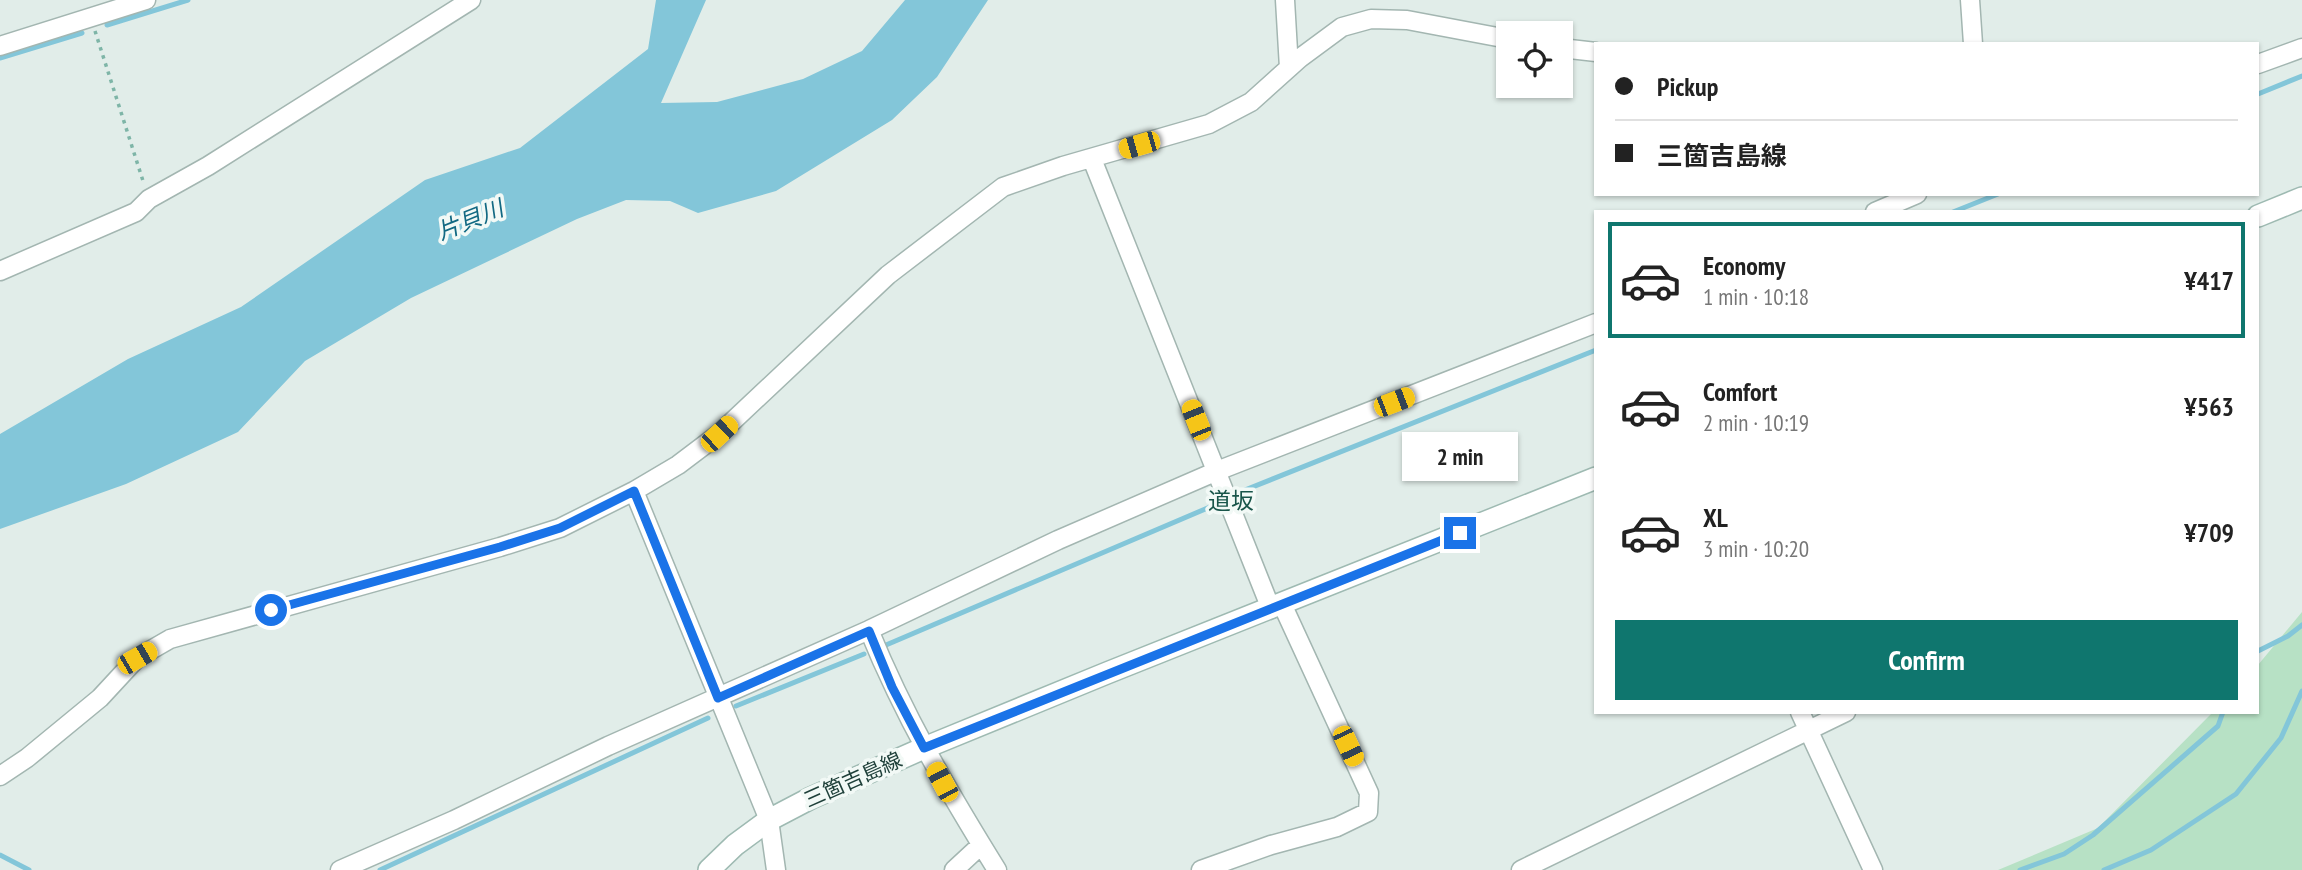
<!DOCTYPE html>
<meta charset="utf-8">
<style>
:root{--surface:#fff;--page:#f2f2f2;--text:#222;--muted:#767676;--line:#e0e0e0;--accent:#0f766e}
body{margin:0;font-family:"PT Sans Narrow","Noto Sans JP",sans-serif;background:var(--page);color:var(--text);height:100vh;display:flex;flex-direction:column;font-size:26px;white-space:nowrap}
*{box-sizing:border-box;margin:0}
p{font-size:23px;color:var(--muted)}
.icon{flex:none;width:38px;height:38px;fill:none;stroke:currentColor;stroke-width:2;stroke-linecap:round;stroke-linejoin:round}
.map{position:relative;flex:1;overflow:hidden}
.details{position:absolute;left:1594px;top:210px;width:665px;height:504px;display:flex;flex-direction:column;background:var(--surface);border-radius:0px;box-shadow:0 2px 5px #0004}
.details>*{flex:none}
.banner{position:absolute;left:1594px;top:42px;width:665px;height:154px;border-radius:0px;box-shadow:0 2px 5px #0004;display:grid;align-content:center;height:154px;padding:0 21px;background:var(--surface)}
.fabs{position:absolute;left:1496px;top:21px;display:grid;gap:14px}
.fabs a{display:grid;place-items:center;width:77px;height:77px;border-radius:0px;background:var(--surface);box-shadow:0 2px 5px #0004;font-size:35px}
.end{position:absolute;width:32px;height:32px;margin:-16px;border:9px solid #1a73e8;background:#fff;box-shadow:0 0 0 4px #fff}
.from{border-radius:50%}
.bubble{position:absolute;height:49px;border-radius:0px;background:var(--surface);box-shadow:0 2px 5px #0004;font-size:23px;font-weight:600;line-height:49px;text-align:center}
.car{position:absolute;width:21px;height:42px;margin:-21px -10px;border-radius:9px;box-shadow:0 0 5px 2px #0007;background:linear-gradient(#f5c518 24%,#345 0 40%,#f5c518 0 76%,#345 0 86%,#f5c518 0)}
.banner b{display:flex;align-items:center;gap:24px;height:66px;font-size:26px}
.banner b+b{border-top:2px solid var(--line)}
.banner i{width:18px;height:18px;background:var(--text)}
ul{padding:12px 0 0;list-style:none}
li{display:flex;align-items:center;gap:21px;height:116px;margin:0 14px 10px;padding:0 7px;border:4px solid transparent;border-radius:0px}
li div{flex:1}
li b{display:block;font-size:26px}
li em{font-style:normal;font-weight:600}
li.on{border-color:var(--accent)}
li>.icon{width:63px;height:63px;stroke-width:1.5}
.action{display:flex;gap:14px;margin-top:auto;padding:14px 21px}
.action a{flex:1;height:80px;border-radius:0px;background:var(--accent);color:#fff;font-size:28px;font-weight:600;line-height:80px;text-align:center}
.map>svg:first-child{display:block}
.green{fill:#b7e1c5}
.water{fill:#83c6d9}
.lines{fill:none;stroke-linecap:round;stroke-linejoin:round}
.stream{stroke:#83c6d9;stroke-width:5}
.minor-casing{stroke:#a3b6b1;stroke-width:21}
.secondary-casing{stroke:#9ebab2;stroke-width:24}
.path{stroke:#7eb5a7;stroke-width:3.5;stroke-dasharray:3.5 5;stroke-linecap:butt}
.minor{stroke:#fff;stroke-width:18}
.secondary{stroke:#fff;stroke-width:21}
.route{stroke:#1a73e8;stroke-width:9}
.labels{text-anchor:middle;stroke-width:7;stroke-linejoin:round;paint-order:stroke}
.street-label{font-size:21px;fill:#1f403a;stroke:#f2f9f6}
.water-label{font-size:23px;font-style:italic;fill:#126983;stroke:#f2f9f6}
.neighbourhood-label{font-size:23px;fill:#19554a;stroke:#f2f9f6}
</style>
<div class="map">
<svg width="2302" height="870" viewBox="0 0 2302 870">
<rect width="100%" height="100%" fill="#e1ede9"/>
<path class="green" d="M2302,612V870H1998L2098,828L2213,712H2258V665Z"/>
<path class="water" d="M656,0H706L661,103L717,102L803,79L862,51L905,0H988L937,77L892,120L776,191L698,213L670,201L626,200L577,219L411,298L305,361L238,432L126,484L0,529V434L128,359L241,307L425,180L520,148L648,49Z"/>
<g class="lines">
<path class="stream" d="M107,25L188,0
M0,58L82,33
M2258,94L2302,76
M1953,212L1998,194
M1240,492L1596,350
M886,645L1217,504
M2258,651L2288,636L2302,625
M736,706L864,654
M0,855L29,870
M380,870L708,718
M2020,870L2064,854L2093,835L2218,726L2223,712
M2104,870L2151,850L2236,794L2281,738L2302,691"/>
<g class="minor-casing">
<path id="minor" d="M1285,0L1289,68
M1970,0L1973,44
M0,46L146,0
M1561,48L1596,52
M2258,64L2302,48
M1092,159L1271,609
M1875,212L1917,194
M0,271L136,212L149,199L208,166L471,0
M634,491L769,820L776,870
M869,630C904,716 948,791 997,870
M1800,712L1873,870
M0,776L27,758L100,698L137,658L170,639L500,547L560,528L634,491L678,465L719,434L888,275L1003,187L1063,166L1209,124L1251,102L1300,58L1342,27L1371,19L1407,20L1508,39
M340,870L454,820L608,746L869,630L1058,540L1217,471L1596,323
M954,870L981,845
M1201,870L1271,845L1337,827L1368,812L1369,793L1282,604
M1521,870L1846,712"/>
</g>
<g class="secondary-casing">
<path id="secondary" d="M2258,216L2302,198
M709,870L735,845L769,820L811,798L924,748L1107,673L1596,478"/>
</g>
<path class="path" d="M95,31L144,184"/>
<use href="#minor" class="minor"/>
<use href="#secondary" class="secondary"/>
</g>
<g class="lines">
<path class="route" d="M271,610L500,547L560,528L634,491L718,698L869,631L892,687L924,748L1460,533"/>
</g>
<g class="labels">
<g class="street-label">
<text transform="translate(853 780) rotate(-24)" y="7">三箇吉島線</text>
</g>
<g class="water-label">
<text transform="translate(470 220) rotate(-22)" y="8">片貝川</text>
</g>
<g class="neighbourhood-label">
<text x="1231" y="509">道坂</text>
</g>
</g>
</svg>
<div class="fabs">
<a><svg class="icon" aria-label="locate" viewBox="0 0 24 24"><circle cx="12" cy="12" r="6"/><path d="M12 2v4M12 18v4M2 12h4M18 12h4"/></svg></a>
</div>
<i class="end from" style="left:271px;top:610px"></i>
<i class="end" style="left:1460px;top:533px"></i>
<div class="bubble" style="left:1402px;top:432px;width:116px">2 min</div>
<i class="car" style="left:1139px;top:145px;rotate:254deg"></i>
<i class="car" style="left:1394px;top:402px;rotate:69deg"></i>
<i class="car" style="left:1196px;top:420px;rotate:338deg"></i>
<i class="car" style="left:719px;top:434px;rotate:47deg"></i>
<i class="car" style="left:137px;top:658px;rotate:60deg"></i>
<i class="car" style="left:1348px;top:746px;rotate:155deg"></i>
<i class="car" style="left:942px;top:782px;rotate:332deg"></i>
<div class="banner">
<b><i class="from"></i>Pickup</b>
<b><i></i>三箇吉島線</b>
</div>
<section class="details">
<ul>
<li class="on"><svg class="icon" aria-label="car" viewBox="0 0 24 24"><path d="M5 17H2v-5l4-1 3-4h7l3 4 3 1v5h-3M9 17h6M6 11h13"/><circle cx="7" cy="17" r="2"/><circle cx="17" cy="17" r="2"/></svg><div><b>Economy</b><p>1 min · 10:18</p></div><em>¥417</em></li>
<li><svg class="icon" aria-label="car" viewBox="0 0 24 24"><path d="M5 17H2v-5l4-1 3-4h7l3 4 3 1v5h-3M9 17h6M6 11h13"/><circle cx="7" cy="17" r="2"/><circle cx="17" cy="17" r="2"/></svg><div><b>Comfort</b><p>2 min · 10:19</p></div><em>¥563</em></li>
<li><svg class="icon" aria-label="car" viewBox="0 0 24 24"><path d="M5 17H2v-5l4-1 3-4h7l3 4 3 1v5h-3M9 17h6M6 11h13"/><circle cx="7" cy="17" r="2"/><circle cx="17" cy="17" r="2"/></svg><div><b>XL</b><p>3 min · 10:20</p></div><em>¥709</em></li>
</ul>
<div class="action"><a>Confirm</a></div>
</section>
</div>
